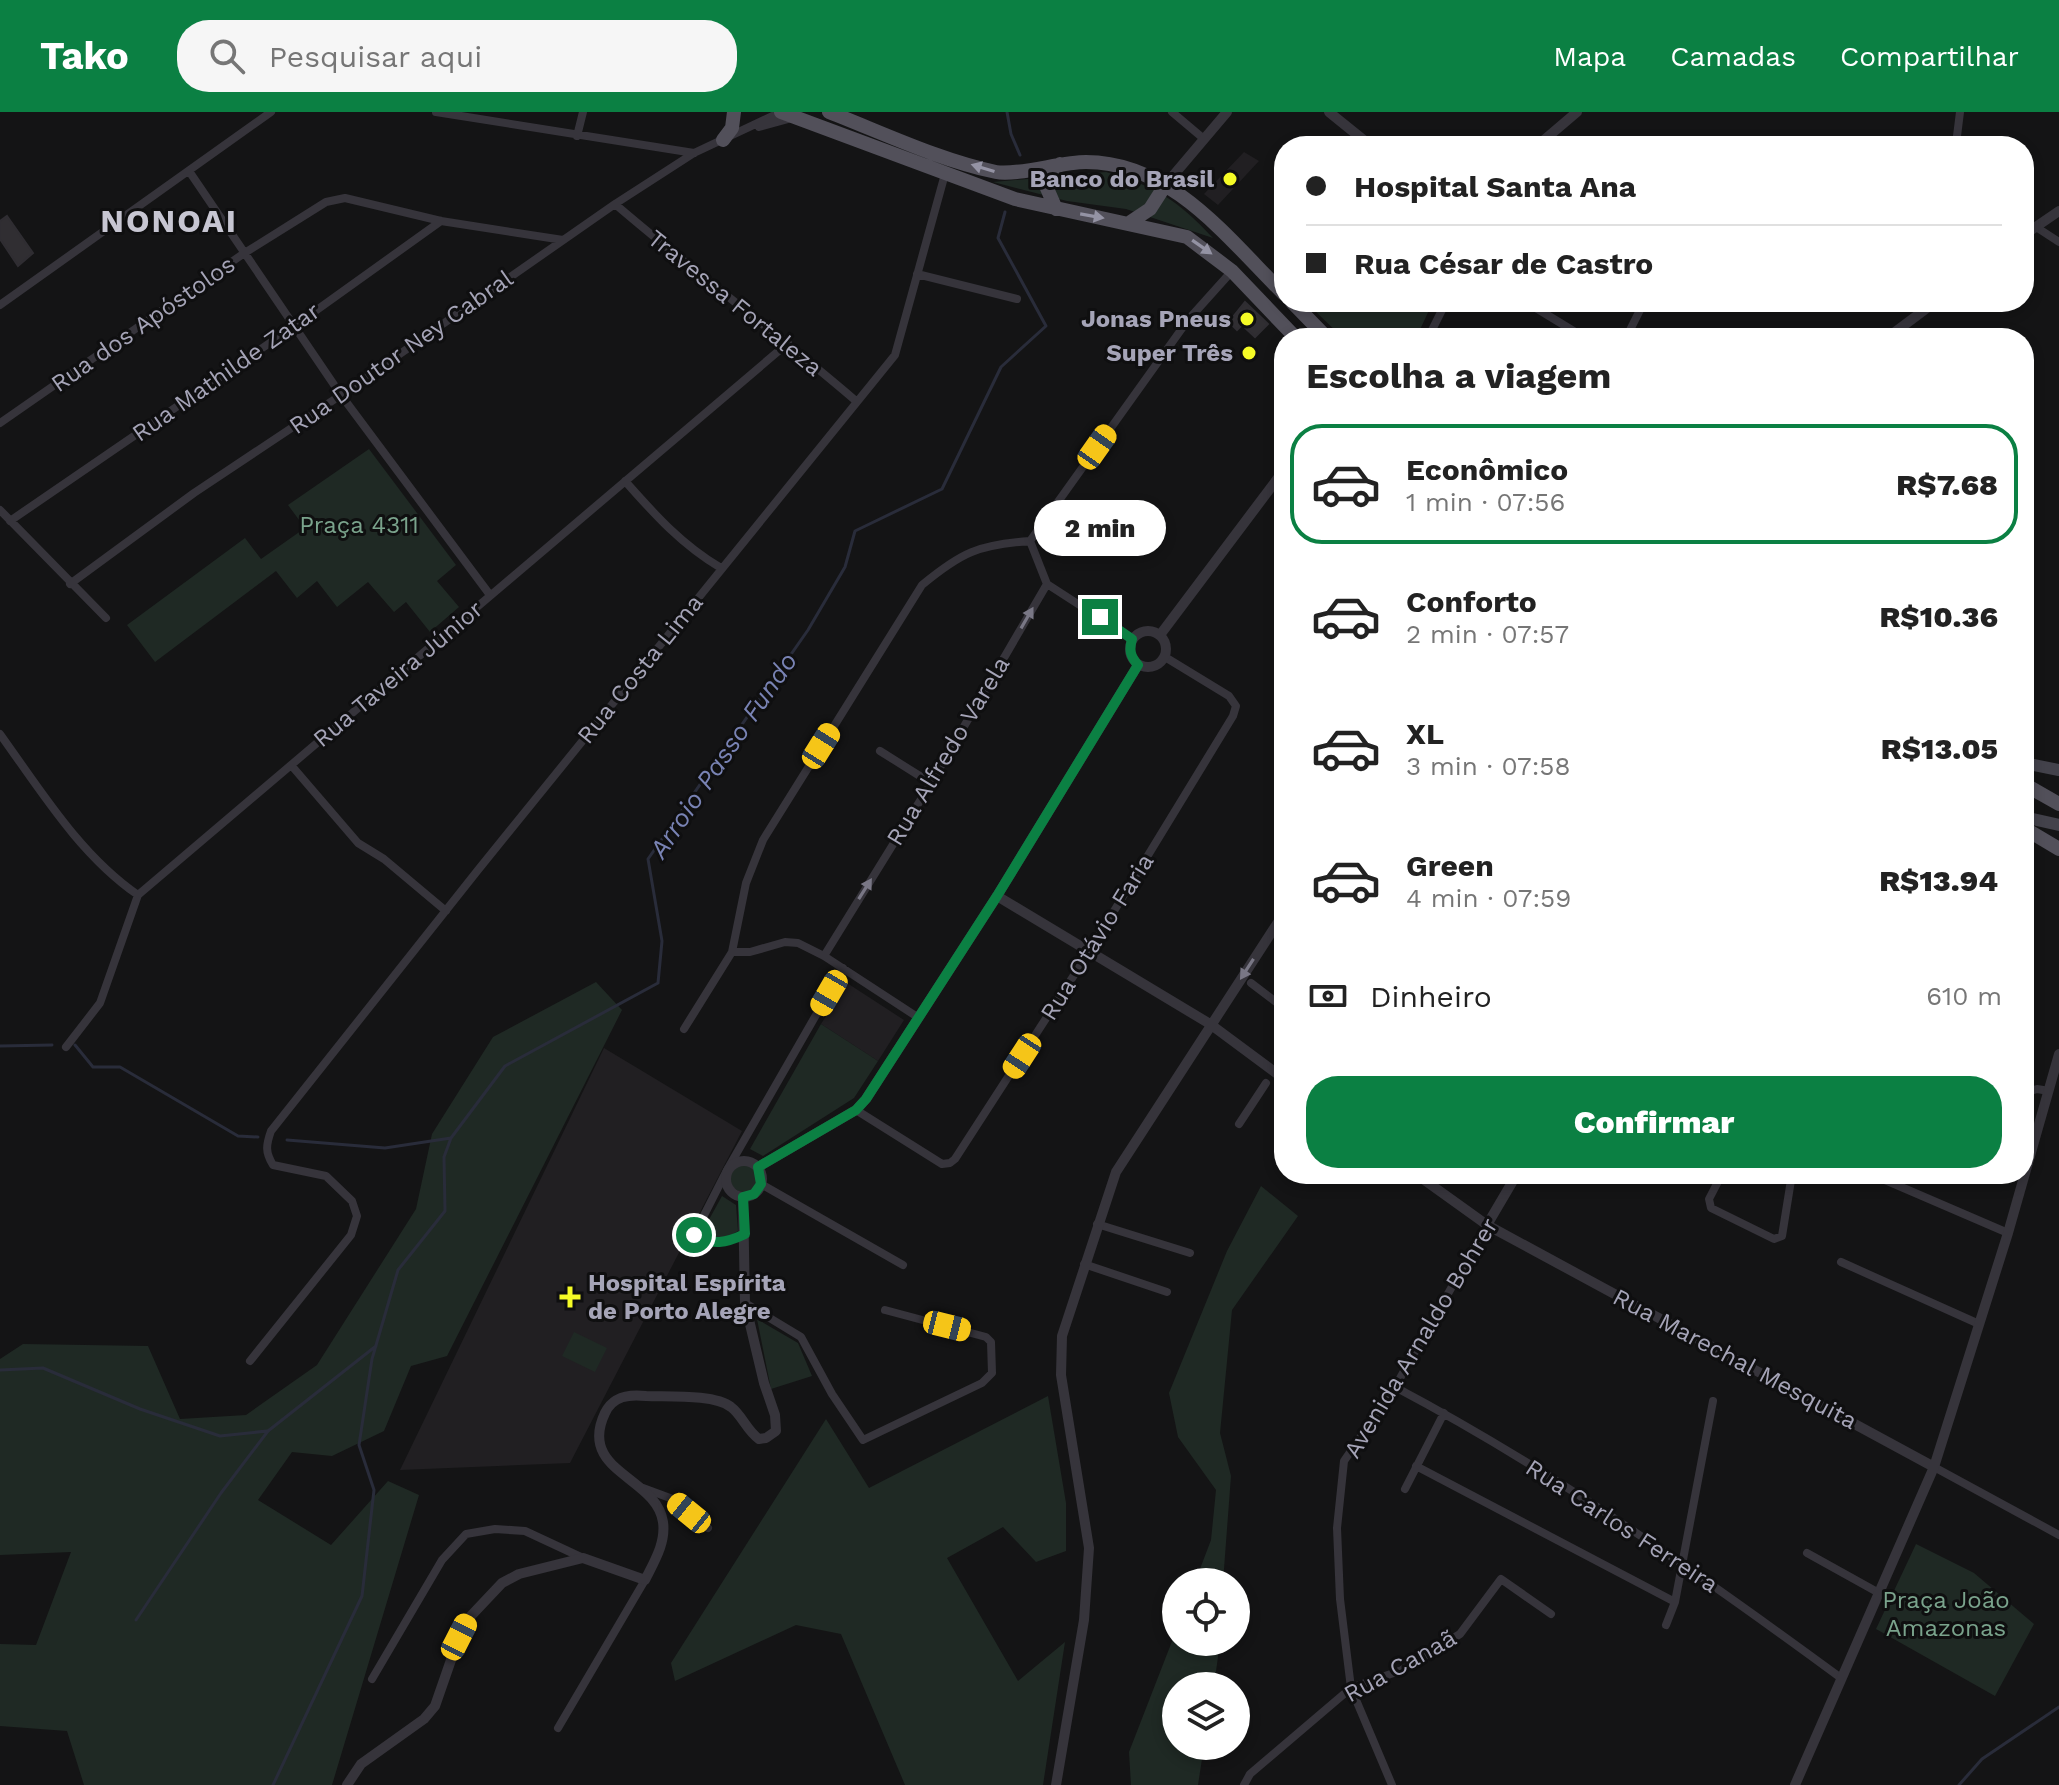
<!DOCTYPE html>
<html lang="pt">
<meta charset="utf-8">
<style>
:root{--surface:#fff;--page:#f6f6f6;--text:#222;--muted:#767676;--line:#e0e0e0;--accent:#0b8043}
body{margin:0;font-family:"Work Sans",sans-serif;background:var(--page);color:var(--text);height:100vh;display:flex;flex-direction:column;font-size:30px;white-space:nowrap}
*{box-sizing:border-box;margin:0}
p{font-size:26px;color:var(--muted)}
.icon{flex:none;width:44px;height:44px;fill:none;stroke:currentColor;stroke-width:2;stroke-linecap:round;stroke-linejoin:round}
.map{position:relative;flex:1;overflow:hidden}
.side{position:absolute;left:1274px;top:216px;width:760px;height:856px;display:flex;flex-direction:column;background:var(--surface);border-radius:32px;box-shadow:0 4px 12px #0003}
.side>*{flex:none}
.top-card{position:absolute;left:1274px;top:24px;width:760px;height:176px;border-radius:32px;box-shadow:0 4px 12px #0003;display:grid;align-content:center;height:176px;padding:0 32px;background:var(--surface)}
.buttons{position:absolute;left:1162px;top:1456px;display:grid;gap:16px}
.buttons a{display:grid;place-items:center;width:88px;height:88px;border-radius:50%;background:var(--surface);box-shadow:0 4px 12px #0003;font-size:40px}
.end{position:absolute;width:36px;height:36px;margin:-18px;border:10px solid #0b8043;background:#fff;box-shadow:0 0 0 4px #fff}
.from{border-radius:50%}
.bubble{position:absolute;height:56px;border-radius:28px;background:var(--surface);box-shadow:0 4px 12px #0003;font-size:26px;font-weight:800;line-height:56px;text-align:center}
.car{position:absolute;width:24px;height:48px;margin:-24px -12px;border-radius:10px;box-shadow:0 0 6px 2px #0007;background:linear-gradient(#f5c518 24%,#345 0 40%,#f5c518 0 76%,#345 0 86%,#f5c518 0)}
.top-card b{display:flex;align-items:center;gap:28px;height:76px;font-size:30px}
.top-card b+b{border-top:2px solid var(--line)}
.top-card i{width:20px;height:20px;background:var(--text)}
ul{padding:0;list-style:none}
li{display:flex;align-items:center;gap:24px;height:120px;margin:0 16px 12px;padding:0 16px;border:4px solid transparent;border-radius:32px}
li div{flex:1}
li b{display:block;font-size:30px}
li em{font-style:normal;font-weight:800}
li.selected{border-color:var(--accent)}
li>.icon{width:72px;height:72px;stroke-width:1.5}
h2{padding:0 32px;font-size:36px;line-height:96px}
.pay{display:flex;align-items:center;gap:20px;height:88px;padding:0 32px;font-size:30px}
.pay p{margin-inline-start:auto}
.cta{display:flex;gap:16px;margin-top:auto;padding:16px 32px}
.cta a{flex:1;height:92px;border-radius:32px;background:var(--accent);color:#fff;font-size:32px;font-weight:800;line-height:92px;text-align:center}
header{display:flex;align-items:center;gap:48px;box-sizing:border-box;height:112px;padding:0 40px;background:var(--accent);color:#fff}
header strong{font-size:38px}
nav{display:flex;gap:44px;margin-inline-start:auto;font-size:28px}
.search{width:560px;height:72px;background:var(--page);display:flex;align-items:center;gap:20px;box-sizing:border-box;padding:0 28px;border-radius:32px;color:var(--muted);font-size:30px}
.map>svg:first-child{display:block}
.built{fill:#211f22}
.green{fill:#1f2924}
.lines{fill:none;stroke-linecap:round;stroke-linejoin:round}
.stream{stroke:#292c3a;stroke-width:3}
.building{fill:#302e32;stroke:#2f2d32;stroke-width:2}
.minor{stroke:#36343b;stroke-width:8}
.tertiary{stroke:#36343b;stroke-width:10}
.secondary{stroke:#43424b;stroke-width:12}
.primary{stroke:#52505a;stroke-width:14}
.oneway{fill:#9493a4}
.oneway2{fill:#797785}
.route{stroke:#0b8043;stroke-width:10}
.poi-dot{fill:#f5fb26;stroke:#0f0f10;stroke-width:3}
.labels{text-anchor:middle;stroke-width:6;stroke-linejoin:round;paint-order:stroke}
.poi-label{font-size:24px;font-weight:bold;fill:#a5a4b7;stroke:#0f0f10;text-anchor:end}
.street-label{font-size:24px;fill:#a5a4b7;stroke:#0f0f10}
.park-label{font-size:24px;fill:#7aa38c;stroke:#0f0f10}
.water-label{font-size:26px;font-style:italic;fill:#7983b4;stroke:#0f0f10}
.district-label{font-size:32px;font-weight:bold;letter-spacing:2px;fill:#c7c6d2;stroke:#0f0f10}
</style>
<header>
<strong>Tako</strong>
<div class="search"><svg class="icon" aria-label="search" viewBox="0 0 24 24"><circle cx="10" cy="10" r="6"/><path d="M15 15l6 6"/></svg>Pesquisar aqui</div>
<nav><a>Mapa</a><a>Camadas</a><a>Compartilhar</a></nav>
</header>
<div class="map">
<svg width="2059" height="1673" viewBox="0 0 2059 1673">
<rect width="100%" height="100%" fill="#141415"/>
<path class="built" d="M1244,40L1259,49L1218,93L1204,82Z
M847,871L904,908L878,949L821,912Z
M604,936L742,1019L570,1351L400,1358Z"/>
<path class="green" d="M1106,60C1159,76 1176,87 1213,126L1126,97L1067,89L993,70Z
M1323,190H1433L1416,226H1343L1314,198Z
M369,337L456,453L437,469L459,495L430,520L406,490L394,500L368,470L337,495L317,469L297,486L276,459L155,550L127,513L245,426L261,447L305,416L288,393Z
M596,870L622,898L447,1244L411,1254L384,1319L332,1344L292,1340L258,1388L331,1433L388,1369L419,1383L332,1673H84L67,1619L0,1614V1532L36,1533L71,1440L0,1443V1247L23,1232L148,1234L180,1307L246,1303L317,1253L416,1097L432,1022L493,925Z
M821,912L878,949L854,986L763,1044L750,1037Z
M730 1066a14 14 0 1 1 28 0a14 14 0 1 1-28 0Z
M1261,1074L1298,1104L1232,1198L1220,1321L1231,1364L1223,1470H1195L1211,1428L1216,1378L1178,1325L1169,1281L1227,1139Z
M722,1084L736,1093L738,1119C726,1127 714,1129 701,1122Z
M757,1207L798,1231L812,1264L771,1277Z
M574,1220L607,1236L595,1260L562,1244Z
M1048,1284L1066,1391V1439L1036,1450L1003,1415L947,1446L1018,1569L1065,1530L1043,1673H905L841,1522L796,1513L675,1569L671,1551L826,1307L869,1376Z
M1916,1432L1974,1461L2034,1512L1995,1584L1876,1517Z
M1176,1519V1530H1220L1214,1574H1176V1634H1204L1198,1673H1131L1129,1640Z"/>
<g class="lines">
<path class="stream" d="M1007,0L1011,22L1020,43
M75,933L93,955H120L238,1024L258,1025
M0,934L52,933
M287,1028L385,1036L451,1026
M0,1258L43,1256L140,1297L220,1324L267,1319
M136,1508L221,1381L268,1319L376,1234
M273,1673L362,1484L374,1378L359,1333L372,1247L398,1158L445,1099L444,1045L451,1026L505,954L658,871L662,829L648,747L808,518L845,455L855,419L942,377L1001,255L1046,214L998,126L1005,100
M1959,1673L1982,1647L2059,1595"/>
</g>
<path class="building" d="M7,104L33,141L18,154L0,127V109Z
M1245,190L1268,212L1255,225L1242,213L1237,218L1229,210Z"/>
<g class="lines">
<path class="minor" d="M436,0L694,41
M1172,0L1204,27
M759,15L792,6
M577,24L583,0
M1957,24L1960,0
M189,59L341,283L490,483
M615,92C694,160 777,221 856,289
M2036,115L2059,130
M917,162L1017,187
M1526,190L1585,226
M0,193L271,0
M1428,226L1446,190
M1626,226L1644,190
M0,311L243,142L326,90L345,86L441,109L563,128
M625,369C655,403 682,433 721,456
M0,398L106,506
M10,409L293,215L441,109
M1030,429L1047,472
M70,472L194,381L341,283L615,92L694,41L781,0
M1047,472L1132,527
M0,622C41,679 80,743 138,783
M880,639L931,671
M291,653L358,731L384,747L446,799
M732,840H750L785,830L798,831L824,844L919,906
M824,844L931,671L1047,472
M1251,871L1284,896
M684,917L732,840L746,771L763,728L922,473C962,440 978,433 1030,429L1188,208L1232,159
M66,935L100,891L138,783L788,231
M2024,981L2037,977L2049,979
M856,998L942,1052L950,1051L955,1047L1089,840L1233,604L1236,594L1229,584L1165,545
M1239,1012L1266,971
M1722,1062L1709,1087L1711,1096L1774,1127L1782,1124L1792,1062
M1871,1062L2008,1121
M761,1072L903,1153
M1097,1112L1190,1141
M745,1122C726,1131 712,1134 694,1123L727,1058L843,856
M1841,1150L1979,1212
M1084,1152L1167,1180
M745,1191L801,1225L832,1282L863,1328L982,1271L992,1261L991,1230L986,1225L885,1198
M250,1249L351,1123L357,1104L352,1089L326,1064L273,1053C265,1040 266,1033 271,1019L478,758L895,243L945,62
M1395,1275C1552,1358 1698,1461 1841,1566
M1416,1354L1675,1490
M1934,1355L2059,1423
M643,1376L670,1386L708,1416
M1405,1377L1444,1301
M1807,1441L1879,1481
M1666,1513L1675,1490L1713,1289
M372,1567L442,1448L466,1422L495,1417L525,1419L583,1446
M558,1616L645,1468
M1244,1673L1250,1662L1351,1576L1402,1558L1460,1522L1501,1467L1551,1502
M1392,1673L1351,1576L1340,1487L1337,1416L1344,1349L1395,1275L1487,1113"/>
<path class="tertiary" d="M1329,0L1371,34
M1537,34L1577,0
M1166,72L1227,0
M2024,123L2059,99
M1887,226L1935,190
M1130 537a18 18 0 1 1 36 0a18 18 0 1 1-36 0Z
M1160,523L1284,358
M997,784L1210,912L1284,967
M726 1067a18 18 0 1 1 36 0a18 18 0 1 1-36 0Z
M758,1055L856,998L866,987L997,784L1138,553
M1416,1062L1487,1113L1934,1355
M1487,1113L1517,1062
M347,1673L361,1652L424,1607L435,1594L459,1525L468,1507L502,1471L519,1462L583,1446L645,1468C654,1450 666,1431 663,1410C657,1365 577,1360 605,1301C613,1284 629,1282 646,1284C667,1285 715,1282 731,1295C742,1303 747,1319 759,1327L766,1326L776,1319L775,1303L764,1271L745,1191L743,1085
M1056,1673L1084,1508L1089,1436L1061,1263L1062,1224L1116,1060L1284,801
M1795,1673L1934,1355L2008,1121L2059,942"/>
<path class="secondary" d="M2024,651L2059,658
M2024,705L2059,713"/>
<path class="primary" d="M781,0L1015,87L1187,125L1232,159L1296,226
M829,0C883,21 939,48 996,60C1017,64 1061,50 1086,50C1172,50 1229,128 1284,182
M723,28L732,16L734,0
M1056,97L1046,74L1051,62L1060,52
M1129,111L1150,97L1166,72
M1292,190L1327,226
M2024,672L2059,692
M2024,716L2059,737"/>
</g>
<defs><path id="oneway-solid" d="M-6-.8H1V-3.2L6.5 0L1 3.2V.8H-6Z" transform="scale(2)"/></defs>
<g class="oneway">
<use href="#oneway-solid" transform="translate(983 56) rotate(-163)"/>
<use href="#oneway-solid" transform="translate(1092 104) rotate(10)"/>
<use href="#oneway-solid" transform="translate(1202 135) rotate(35)"/>
</g>
<g class="oneway2">
<use href="#oneway-solid" transform="translate(1027 506) rotate(-60)"/>
<use href="#oneway-solid" transform="translate(865 777) rotate(-58)"/>
<use href="#oneway-solid" transform="translate(1247 857) rotate(123)"/>
</g>
<g class="lines">
<path class="route" d="M694,1123C713,1134 726,1131 745,1122L743,1085L754,1082L761,1072L758,1055L856,998L866,987L997,784L1138,553C1130,544 1129,538 1132,527L1100,505"/>
</g>
<g class="poi-dot">
<circle cx="1230" cy="67" r="8"/>
<circle cx="1247" cy="207" r="8"/>
<circle cx="1249" cy="241" r="8"/>
<path d="M566 1173h8v8h8v8h-8v8h-8v-8h-8v-8h8z"/>
</g>
<g class="labels">
<g class="poi-label">
<text x="1214" y="75">Banco do Brasil</text>
<text x="1231" y="215">Jonas Pneus</text>
<text x="1233" y="249">Super Três</text>
<text x="588" y="1179" text-anchor="start">Hospital Espírita<tspan x="588" dy="28">de Porto Alegre</tspan></text>
</g>
<g class="street-label">
<text transform="translate(735 191) rotate(39)" y="8">Travessa Fortaleza</text>
<text transform="translate(143 212) rotate(-35)" y="8">Rua dos Apóstolos</text>
<text transform="translate(401 240) rotate(-35)" y="8">Rua Doutor Ney Cabral</text>
<text transform="translate(226 260) rotate(-35)" y="8">Rua Mathilde Zatar</text>
<text transform="translate(640 557) rotate(-51)" y="8">Rua Costa Lima</text>
<text transform="translate(398 562) rotate(-40)" y="8">Rua Taveira Júnior</text>
<text transform="translate(948 639) rotate(-59)" y="8">Rua Alfredo Varela</text>
<text transform="translate(1097 825) rotate(-58)" y="8">Rua Otávio Faria</text>
<text transform="translate(1421 1226) rotate(-59)" y="8">Avenida Arnaldo Bohrer</text>
<text transform="translate(1735 1247) rotate(28)" y="8">Rua Marechal Mesquita</text>
<text transform="translate(1622 1414) rotate(33)" y="8">Rua Carlos Ferreira</text>
<text transform="translate(1400 1554) rotate(-29)" y="8">Rua Canaã</text>
</g>
<g class="park-label">
<text x="359" y="421">Praça 4311</text>
<text x="1946" y="1496">Praça João<tspan x="1946" dy="28">Amazonas</tspan></text>
</g>
<g class="water-label">
<text transform="translate(723 643) rotate(-56)" y="9">Arroio Passo Fundo</text>
</g>
<g class="district-label">
<text x="169" y="120">NONOAI</text>
</g>
</g>
</svg>
<div class="buttons">
<a><svg class="icon" aria-label="locate" viewBox="0 0 24 24"><circle cx="12" cy="12" r="6"/><path d="M12 2v4M12 18v4M2 12h4M18 12h4"/></svg></a>
<a><svg class="icon" aria-label="layers" viewBox="0 0 24 24"><path d="M12 4l9 5-9 5-9-5zM3 14l9 5 9-5"/></svg></a>
</div>
<i class="end from" style="left:694px;top:1123px"></i>
<i class="end" style="left:1100px;top:505px"></i>
<div class="bubble" style="left:1034px;top:388px;width:132px">2 min</div>
<i class="car" style="left:1097px;top:335px;rotate:35deg"></i>
<i class="car" style="left:821px;top:634px;rotate:32deg"></i>
<i class="car" style="left:829px;top:881px;rotate:210deg"></i>
<i class="car" style="left:1022px;top:944px;rotate:213deg"></i>
<i class="car" style="left:947px;top:1214px;rotate:104deg"></i>
<i class="car" style="left:689px;top:1401px;rotate:309deg"></i>
<i class="car" style="left:459px;top:1525px;rotate:27deg"></i>
<div class="top-card">
<b><i class="from"></i>Hospital Santa Ana</b>
<b><i></i>Rua César de Castro</b>
</div>
<section class="side">
<h2>Escolha a viagem</h2>
<ul>
<li class="selected"><svg class="icon" aria-label="car" viewBox="0 0 24 24"><path d="M5 17H2v-5l4-1 3-4h7l3 4 3 1v5h-3M9 17h6M6 11h13"/><circle cx="7" cy="17" r="2"/><circle cx="17" cy="17" r="2"/></svg><div><b>Econômico</b><p>1 min · 07:56</p></div><em>R$7.68</em></li>
<li><svg class="icon" aria-label="car" viewBox="0 0 24 24"><path d="M5 17H2v-5l4-1 3-4h7l3 4 3 1v5h-3M9 17h6M6 11h13"/><circle cx="7" cy="17" r="2"/><circle cx="17" cy="17" r="2"/></svg><div><b>Conforto</b><p>2 min · 07:57</p></div><em>R$10.36</em></li>
<li><svg class="icon" aria-label="car" viewBox="0 0 24 24"><path d="M5 17H2v-5l4-1 3-4h7l3 4 3 1v5h-3M9 17h6M6 11h13"/><circle cx="7" cy="17" r="2"/><circle cx="17" cy="17" r="2"/></svg><div><b>XL</b><p>3 min · 07:58</p></div><em>R$13.05</em></li>
<li><svg class="icon" aria-label="car" viewBox="0 0 24 24"><path d="M5 17H2v-5l4-1 3-4h7l3 4 3 1v5h-3M9 17h6M6 11h13"/><circle cx="7" cy="17" r="2"/><circle cx="17" cy="17" r="2"/></svg><div><b>Green</b><p>4 min · 07:59</p></div><em>R$13.94</em></li>
</ul>
<div class="pay"><svg class="icon" aria-label="cash" viewBox="0 0 24 24"><path d="M3 7h18v10H3z"/><circle cx="12" cy="12" r="2"/></svg>Dinheiro<p>610 m</p></div>
<div class="cta"><a>Confirmar</a></div>
</section>
</div>
